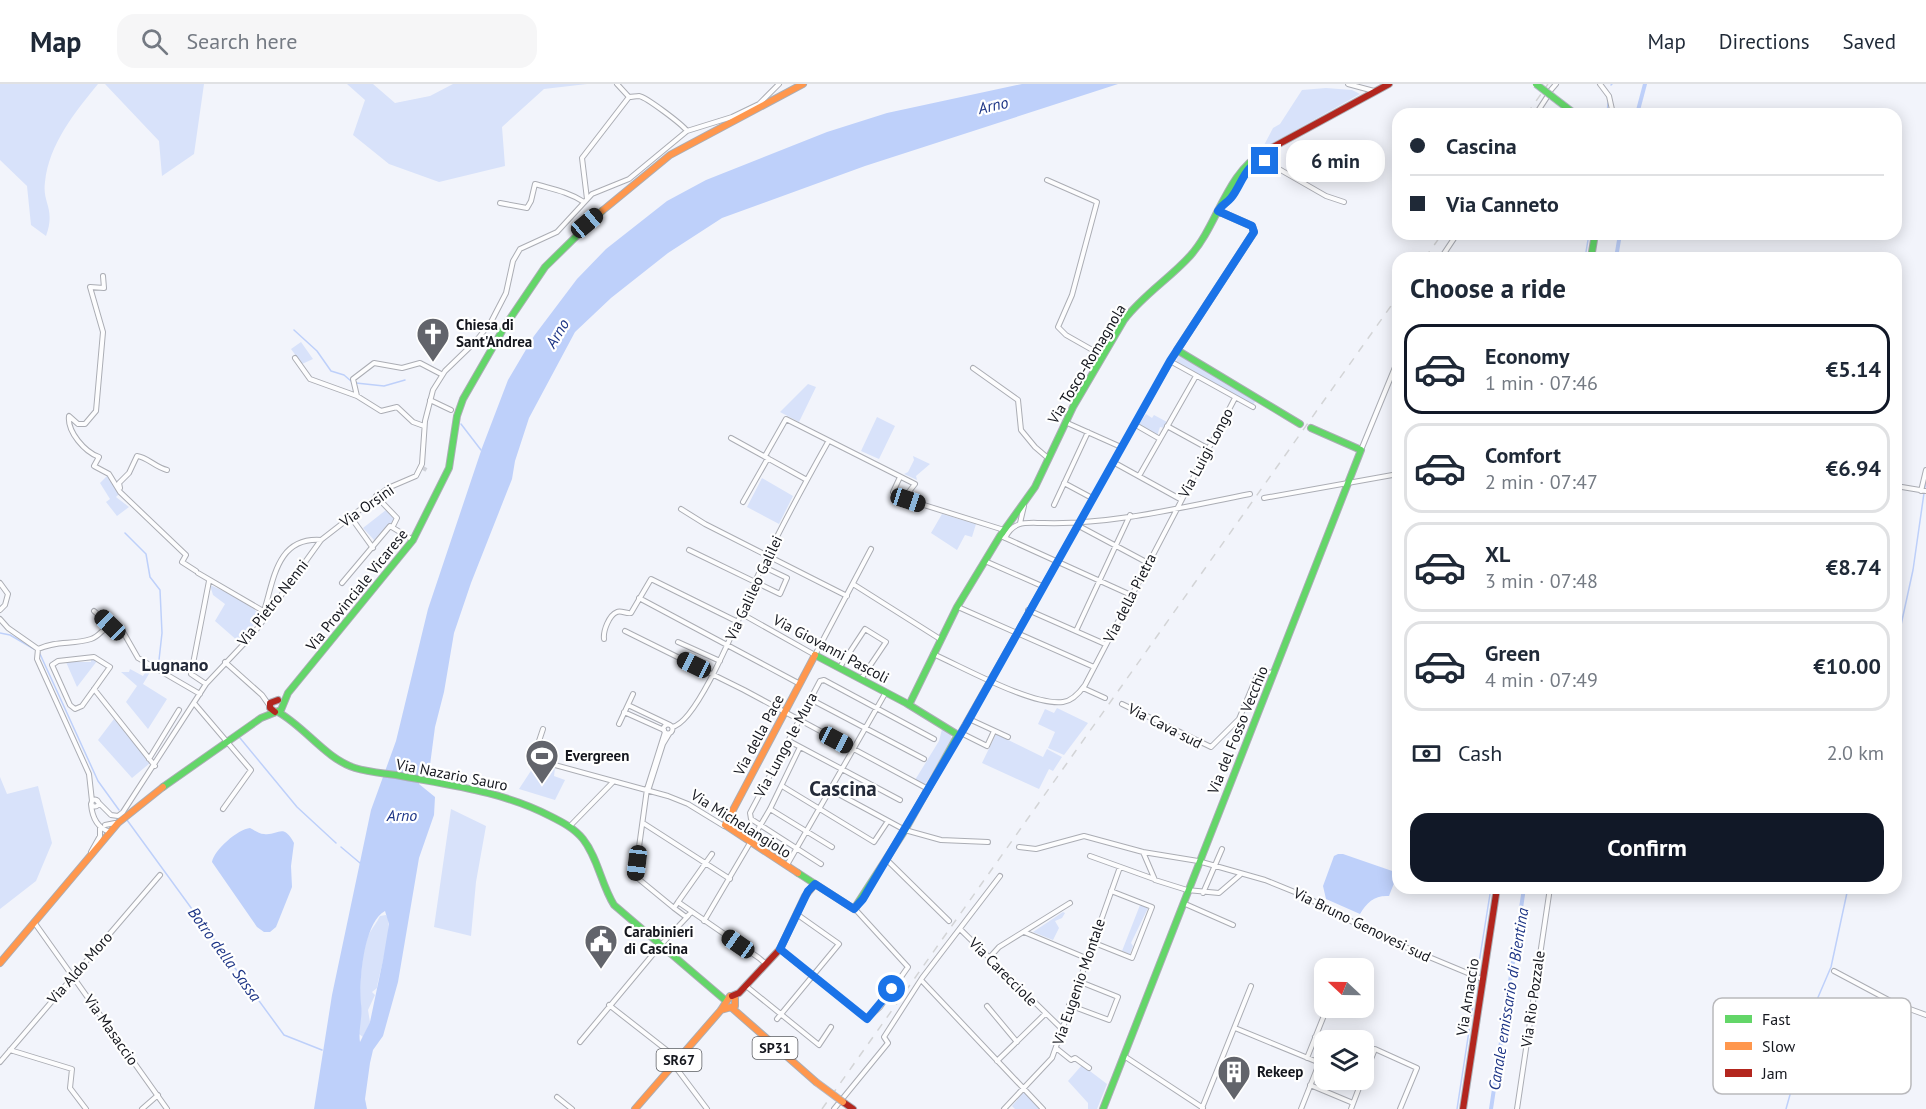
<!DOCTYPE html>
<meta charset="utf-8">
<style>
:root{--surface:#fff;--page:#f6f6f7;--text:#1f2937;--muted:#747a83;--line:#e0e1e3;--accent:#111827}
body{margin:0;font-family:"PT Sans",sans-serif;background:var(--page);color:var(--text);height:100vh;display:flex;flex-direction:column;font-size:22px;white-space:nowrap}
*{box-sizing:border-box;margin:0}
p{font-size:20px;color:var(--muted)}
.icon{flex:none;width:33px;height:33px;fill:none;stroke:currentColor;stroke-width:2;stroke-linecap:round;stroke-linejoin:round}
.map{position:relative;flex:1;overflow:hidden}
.side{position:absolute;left:1392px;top:168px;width:510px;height:642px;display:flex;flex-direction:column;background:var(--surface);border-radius:18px;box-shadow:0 3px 15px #0003}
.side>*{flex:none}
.top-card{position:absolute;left:1392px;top:24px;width:510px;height:132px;border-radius:18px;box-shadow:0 3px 15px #0003;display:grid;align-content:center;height:132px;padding:0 18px;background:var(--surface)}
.needle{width:39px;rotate:292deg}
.controls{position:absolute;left:1314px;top:874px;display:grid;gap:12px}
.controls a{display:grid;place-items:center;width:60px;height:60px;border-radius:12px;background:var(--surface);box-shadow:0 3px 15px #0003;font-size:30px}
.end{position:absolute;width:27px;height:27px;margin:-14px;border:8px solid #1a73e8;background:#fff;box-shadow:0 0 0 3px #fff}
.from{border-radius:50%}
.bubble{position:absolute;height:42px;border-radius:18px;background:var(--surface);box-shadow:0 3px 15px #0003;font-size:20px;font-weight:700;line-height:42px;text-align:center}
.car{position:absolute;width:18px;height:36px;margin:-18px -9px;border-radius:8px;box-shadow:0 0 4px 2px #0007;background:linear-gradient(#222 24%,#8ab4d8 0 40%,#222 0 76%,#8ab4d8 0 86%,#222 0)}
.top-card b{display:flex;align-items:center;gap:21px;height:57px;font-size:22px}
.top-card b+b{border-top:2px solid var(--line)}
.top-card i{width:15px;height:15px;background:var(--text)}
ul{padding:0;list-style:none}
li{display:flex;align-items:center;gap:18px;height:90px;margin:0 12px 9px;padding:0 6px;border:3px solid var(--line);border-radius:18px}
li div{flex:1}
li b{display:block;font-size:22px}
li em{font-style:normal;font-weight:700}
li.on{border-color:var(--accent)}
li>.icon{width:54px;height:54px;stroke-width:1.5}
h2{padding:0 18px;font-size:27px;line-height:72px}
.pay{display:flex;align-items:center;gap:15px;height:66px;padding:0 18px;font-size:22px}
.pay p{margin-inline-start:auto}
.primary-button{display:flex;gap:12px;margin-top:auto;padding:12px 18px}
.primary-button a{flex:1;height:69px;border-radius:18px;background:var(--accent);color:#fff;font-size:24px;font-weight:700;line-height:69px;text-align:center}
header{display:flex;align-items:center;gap:36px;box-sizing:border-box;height:84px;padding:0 30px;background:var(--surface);border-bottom:2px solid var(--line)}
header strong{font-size:28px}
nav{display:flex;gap:33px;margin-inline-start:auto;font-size:21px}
.search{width:420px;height:54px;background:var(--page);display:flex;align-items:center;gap:15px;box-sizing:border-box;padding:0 21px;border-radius:18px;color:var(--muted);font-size:22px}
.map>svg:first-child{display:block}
.green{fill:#d8e2fa}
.water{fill:#bed0fa;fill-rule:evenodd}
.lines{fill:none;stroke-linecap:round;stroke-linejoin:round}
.stream{stroke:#bed0fa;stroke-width:1.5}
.canal{stroke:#bed0fa;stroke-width:4}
.street-tunnel{stroke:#d1d3da;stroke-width:4;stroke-dasharray:4 2;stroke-linecap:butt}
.street-casing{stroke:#abadb4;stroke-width:6}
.fast-casing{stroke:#abadb4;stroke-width:8}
.slow-casing{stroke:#abadb4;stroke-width:8}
.jam-casing{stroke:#abadb4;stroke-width:8}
.street{stroke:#fdfdfe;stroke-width:4}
.fast{stroke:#63d668;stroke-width:6}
.slow{stroke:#ff974d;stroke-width:6}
.jam{stroke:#b3261e;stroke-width:6}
.rail{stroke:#d3d4d6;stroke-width:1.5;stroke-dasharray:8 8;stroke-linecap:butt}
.fast-bridge-casing{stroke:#b2b7c3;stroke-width:8;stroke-linecap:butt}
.slow-bridge-casing{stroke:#b2b7c3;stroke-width:8;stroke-linecap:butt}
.fast-bridge{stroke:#63d668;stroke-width:6}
.slow-bridge{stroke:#ff974d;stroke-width:6}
.route{stroke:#1a73e8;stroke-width:8}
.labels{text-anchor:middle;stroke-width:4.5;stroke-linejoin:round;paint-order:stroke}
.shield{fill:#fff;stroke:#5b5d62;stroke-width:1.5}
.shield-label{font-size:14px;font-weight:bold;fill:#15171e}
.poi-label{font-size:15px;font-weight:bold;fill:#15171e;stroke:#fff;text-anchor:start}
.street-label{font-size:15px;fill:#15171e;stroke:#fff}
.water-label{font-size:16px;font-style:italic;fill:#1d3586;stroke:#fff}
.quarter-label{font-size:18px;font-weight:bold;fill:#252b39;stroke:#fff}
.district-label{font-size:21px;font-weight:bold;fill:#252b39;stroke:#fff}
.key{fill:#fff;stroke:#b9b9bc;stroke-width:1.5}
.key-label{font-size:16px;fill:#15171e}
</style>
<header>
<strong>Map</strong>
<div class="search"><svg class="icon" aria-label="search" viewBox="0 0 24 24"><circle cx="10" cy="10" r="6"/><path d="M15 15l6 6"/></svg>Search here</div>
<nav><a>Map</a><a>Directions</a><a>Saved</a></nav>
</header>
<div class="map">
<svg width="1926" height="1025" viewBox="0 0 1926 1025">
<rect width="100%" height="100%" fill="#f2f4fb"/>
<path class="green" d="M0,0H98C75,28 49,60 45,98C42,120 56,124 46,152L31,141L27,102L0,76Z
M105,0H204L194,70L162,92L159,57Z
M347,0H373L395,19L430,12L453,0H587L544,5L502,43L505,82L439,98L389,80L353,51L365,16Z
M1326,4L1352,6L1360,10L1262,65L1273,44L1280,40L1302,6Z
M301,258L313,275L302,280L291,265Z
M1178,271L1256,316L1253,321L1176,278Z
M808,300L816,303L799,338L780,328Z
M1146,330L1152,334L1154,331L1167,338L1164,344L1160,343L1157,352L1138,341Z
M877,333L895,342L879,375L861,367Z
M913,372L930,380L916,392L917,396L904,390L908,388L914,376Z
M108,391L120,409L116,413L129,423L117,432L106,418L110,415L100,399Z
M762,394L793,412L779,440L747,423Z
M386,426L396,434L375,457L363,444Z
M942,430L976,440L972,453L965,451L957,466L931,449Z
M210,501L233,511L262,531L239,558L215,537L225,520L213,511Z
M91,575L97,577L77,603L66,578H91Z
M130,585L143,592L147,586L150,588L143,600L167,615L148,645L126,618L137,602L121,588H129Z
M1057,624L1088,639L1064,671L1048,664L1055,648L1038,640L1045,625L1054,629Z
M114,635L150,679L132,694L98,656Z
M942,645L950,649L952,655L925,701L915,696L939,657Z
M996,650L1043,673L1047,665L1062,673L1053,687L1049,685L1039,705L982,679Z
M536,679L555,684L554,692L565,696L555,716L519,705Z
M0,693L7,710L38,702L52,759L36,797L0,825Z
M451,725L486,742L476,798L471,852L434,843Z
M1140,821L1148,824L1131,859L1133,862L1130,870L1122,867Z
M1063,828L1065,829L1062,834L1055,837L1059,844L1053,856L1033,848Z
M386,831C395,841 379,889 377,904L372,908L375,911L368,926L370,938L363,953L359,950C362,918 357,884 368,852C371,845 377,839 380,832Z
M1082,981L1107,1000L1097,1025H1088V1019L1068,997Z
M1023,1009H1025L1040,1025H1015L1012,1022Z"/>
<path class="water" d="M1022,0H1118L865,82L722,134L668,169L611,214L575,248L529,334L515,377L512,395L471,499L454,549L444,608L435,643L430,681L418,694L419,700L435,713L434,731L419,774L398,898L383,952L373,966L370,979L365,1015L367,1025H314L332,911L371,726L396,657L428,525L482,364L508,296L534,252L577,195L606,165L667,117L706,96L827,48L887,29ZM385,827L389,840L383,876L370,938L360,958C358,946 363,933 361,920C359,898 363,839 385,827Z
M250,744C254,746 259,750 264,750C278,752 283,738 294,759L291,782L292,803L276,843L270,848H264L257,843L212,778C214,766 238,745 250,744Z
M1338,770H1343L1398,789L1389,812C1375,811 1367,818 1360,830L1326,815L1323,802L1334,772Z"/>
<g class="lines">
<path class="stream" d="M1611,1L1612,0
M1607,30L1608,19
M1585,174L1589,150
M294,246L317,267L331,287L344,291L351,297
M356,299L384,302L405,296
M461,340L481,366
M1925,403L1926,398
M125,449L146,470L150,493L160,506L162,549L159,576
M0,549L10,551L34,565
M1896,564L1913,486L1924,409
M40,570L98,697L119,726
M240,654L297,723L336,759
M127,736L284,951L322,966
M341,763L360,779
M1477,891L1491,804
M1457,1025L1477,895
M1786,1025L1816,918L1831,883L1848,804"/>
<path class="canal" d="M1637,30L1645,0
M1616,174L1620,150
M1491,1025L1524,804"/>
<path class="street-tunnel" d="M423,384L428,387"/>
<g class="street-casing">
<path id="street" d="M617,0L629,13
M1348,0L1374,7
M1600,0L1609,12L1613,30
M1550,7L1556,0
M1536,30L1547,13
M1265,77L1326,112L1344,118
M1047,96L1097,118L1072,211L1058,243L1066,251L1103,272
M587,115L582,74L629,13C632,13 636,12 639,12C646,13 682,40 687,47
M1224,118C1235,113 1240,98 1247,88C1255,77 1264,77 1271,66
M500,119L527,124L531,117L535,100C552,105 569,108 584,118
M1441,174L1457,150
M103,192L104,204L90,203L103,248L96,327L85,340H78L69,332C67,348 85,368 99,373L94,382L109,390L120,408L186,471L182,478L196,487
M295,274L310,295L357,312L381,327L397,323L413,338L424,342
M1170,277L1253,323
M973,284L1018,316L1021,346L1035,363L1049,375
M357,312L353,295L374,279L402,284L420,279L441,290
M430,316L451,326
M1065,338L1121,363
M1134,340L1160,355
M1167,342L1207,364
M731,354L807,396
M1361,366L1398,276
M765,372L786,335L915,400L904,414
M1113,378L1180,415
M1139,392L1196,292
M900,393L893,408L908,416L1004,446
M1064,399L1092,414
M1896,402L1926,407
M120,404L119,399L129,389L137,372C147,373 155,383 167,386
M1921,407L1926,386
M376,412L397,434L393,442
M1264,414L1398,390
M743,418L768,374
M1054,421L1088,348
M681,425L705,440L847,512
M350,432L373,464
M1020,439L1024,422
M1077,441L1148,479
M1003,453L1131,511
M1005,454C1014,436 1026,439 1044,439C1112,441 1183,423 1250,410
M689,466L780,510L787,494L762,482
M985,477L1042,502
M198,489L265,528
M0,499L8,510L5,521L0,526
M342,499L390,442L413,456
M853,500L940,555
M639,514L800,600
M958,523L1094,583
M1028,526L1105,560
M94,527L110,541
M264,527C274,495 277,453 321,456
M742,530L815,571L871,465
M0,535L8,544L38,565
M625,547L744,606L928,705
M1076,547L1130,431
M604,555C603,547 609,531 617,528C621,526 626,530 631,529L651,495L738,538
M678,558L720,577
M38,565C57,556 72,561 91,555C101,552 104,541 115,540L122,546L138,574L200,610
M38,565L37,575L89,690L92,717
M933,570C963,583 1032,622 1063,618C1072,617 1080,608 1085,601L1235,314
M94,573L110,583L82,622L75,625L70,621L52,581L58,577Z
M225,578L262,611L269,621
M840,583L865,545L886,558L861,595
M206,600L191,590L209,497
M1083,604L1105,614
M94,605L155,682
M810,615L924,675
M194,619L251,686L223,725
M1122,620L1211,663L1239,635L1257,592L1265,588L1274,589
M628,621L670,641
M624,628L664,646
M969,635L1008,653
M619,640L633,610
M663.5 645a4.5 4.5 0 1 1 9 0a4.5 4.5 0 1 1-9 0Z
M672,643C700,639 748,510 762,483C782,441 805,399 828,358
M543,645L533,675L668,712L688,720L724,742
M665,648L647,705L635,792L674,824
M961,649L987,662L994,647
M958,652L1177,266
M789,657L900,716
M149,675L179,626
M782,702L874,758L888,737
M831,706L905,746L941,756L988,758
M648,707L663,660L669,650
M91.5 719a3.5 3.5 0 1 1 7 0a3.5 3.5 0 1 1-7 0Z
M97,717L111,731L118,732L123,728L206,600L254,549L321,456L388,404L416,392L422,380L425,337L433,306L445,287L476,257L491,238L506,209L513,177L520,165L557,148L592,110L629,95L687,47L732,33L759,20L779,0
M91,720C92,732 97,744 110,748
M770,725L832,763
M643,739L730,795
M105,741L115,739
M571,741L613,698
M1019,763L1036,765L1084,752L1143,768L1198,777L1265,796L1302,811L1381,853L1482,895
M91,768L100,752V742
M1143,768L1155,796L1187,806L1219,809L1240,791
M1090,772L1154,795
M887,776L949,837
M821,780L751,735L750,729L820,597L824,596L934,655
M787,781L886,608
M1203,809L1222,765
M678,818L712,770
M1183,819L1233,841
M692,828L686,833L674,824L678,818L759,874L766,880
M704,837L770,725L800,663
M34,838L167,1025
M961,846L1062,945
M1024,848L1086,874
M1092,858L1132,874L1152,823L1111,807
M780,866L867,935L880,923L908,883L855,825
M990,873L999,863L1070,819
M1834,887L1896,920L1926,931
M922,897L1043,1025
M746,902L819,961L831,943
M609,921L678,975
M1069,921L1109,936L1118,913L1078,897
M987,922L1017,958
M777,935L839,860L798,831
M1235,944L1320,979
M1315,953L1324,966
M580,958L659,863L688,832
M1056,964L1071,976L1075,974L1089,984
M10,966L72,985L70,1004L86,1025
M1124,972L1203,1024
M1307,974L1327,924
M997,977L1045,930
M0,978L160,791
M674,981L707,1025
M1364,993L1375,965L1417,984L1400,1025
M1310,1001L1353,1019
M557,1013L572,1025
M1202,1024L1251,902
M142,1025L158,1011
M834,1025L888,959L884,953L922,894L1000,792
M1004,1025L1052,974L1120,783
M1301,1025L1324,967
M1351,1025L1362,996
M1517,1025L1550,804"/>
</g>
<g class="fast-casing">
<path id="fast" d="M1218,127L1252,142L1254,148L1177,266L1300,340
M1591,174L1595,150
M909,621L957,523L1000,452L1035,403L1073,323L1124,236C1143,211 1169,195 1190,172C1218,141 1226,89 1264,68
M278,628C305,643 326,675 355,684C368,688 382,689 396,691C448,701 502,707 550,732C562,738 574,744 583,755C598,774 601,800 614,821L725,916
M163,703L261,634L281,626L288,609L413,456L449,384L457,332L463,315L505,242L545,183L602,127
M798,789L854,825L905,746L958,651L906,619L815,571
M1103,1025L1361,366L1311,344"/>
</g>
<g class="slow-casing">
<path id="slow" d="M602,127L670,71L803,0
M798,789L725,741L815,571
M0,879L118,739L163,703
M732,924L816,998
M635,1025L721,926L730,912L735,914V922L721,926"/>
</g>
<g class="jam-casing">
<path id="jam" d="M1264,68L1389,0
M275,628L270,624V619L278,616
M732,912L739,909L780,865L805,812L815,800
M843,1018L853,1025
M1463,1025L1497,804"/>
</g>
<use href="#street" class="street"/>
<use href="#fast" class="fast"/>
<use href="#slow" class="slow"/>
<use href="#jam" class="jam"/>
<path class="rail" d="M1527,30L1548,0
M1425,174L1442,150
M822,1025L1398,212"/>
<g class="fast-bridge-casing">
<path id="fast-bridge" d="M1536,0L1575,30"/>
</g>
<g class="slow-bridge-casing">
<path id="slow-bridge" d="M816,998L843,1018"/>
</g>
<use href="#fast-bridge" class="fast-bridge"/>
<use href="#slow-bridge" class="slow-bridge"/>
</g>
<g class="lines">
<path class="route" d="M892,905L867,935L780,865L808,807L815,800L854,825L863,815L966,641L1170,277L1254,148L1252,142L1218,127C1222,120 1226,120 1231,114C1242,101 1245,78 1265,77"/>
</g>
<defs>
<g id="church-pin" transform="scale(1.725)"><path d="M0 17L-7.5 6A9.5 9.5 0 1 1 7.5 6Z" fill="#62646b" stroke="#fff"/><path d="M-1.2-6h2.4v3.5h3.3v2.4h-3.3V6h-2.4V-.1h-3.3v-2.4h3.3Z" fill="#fff"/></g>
<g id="stadium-pin" transform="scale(1.725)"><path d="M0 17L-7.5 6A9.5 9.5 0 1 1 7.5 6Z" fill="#62646b" stroke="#fff"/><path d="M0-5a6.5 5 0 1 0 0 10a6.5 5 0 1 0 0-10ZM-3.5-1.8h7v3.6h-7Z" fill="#fff"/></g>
<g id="civic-pin" transform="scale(1.725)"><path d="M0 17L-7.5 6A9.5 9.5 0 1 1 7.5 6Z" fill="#62646b" stroke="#fff"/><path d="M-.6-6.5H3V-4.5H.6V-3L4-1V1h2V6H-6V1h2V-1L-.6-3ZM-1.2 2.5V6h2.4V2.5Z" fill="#fff"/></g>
<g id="building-pin" transform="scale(1.725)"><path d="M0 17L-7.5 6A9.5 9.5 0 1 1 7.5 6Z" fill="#62646b" stroke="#fff"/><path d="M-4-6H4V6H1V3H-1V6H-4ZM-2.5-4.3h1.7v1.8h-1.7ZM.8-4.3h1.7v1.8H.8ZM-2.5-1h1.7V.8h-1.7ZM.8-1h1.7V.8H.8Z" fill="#fff"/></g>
</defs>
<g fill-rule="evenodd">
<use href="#church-pin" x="433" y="250"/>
<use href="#stadium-pin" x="542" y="672"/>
<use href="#civic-pin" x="601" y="857"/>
<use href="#building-pin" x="1234" y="988"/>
</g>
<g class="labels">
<g class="shield">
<rect x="752.5" y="953" width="45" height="22" rx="4.5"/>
<rect x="656.5" y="965" width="45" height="22" rx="4.5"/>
</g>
<g class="shield-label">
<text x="775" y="969">SP31</text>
<text x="679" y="981">SR67</text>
</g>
<g class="poi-label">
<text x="456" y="246">Chiesa di<tspan x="456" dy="17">Sant'Andrea</tspan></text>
<text x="565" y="677">Evergreen</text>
<text x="624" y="853">Carabinieri<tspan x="624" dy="17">di Cascina</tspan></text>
<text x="1257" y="993">Rekeep</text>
</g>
<g class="street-label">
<text transform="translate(1087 280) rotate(-59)" y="5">Via Tosco-Romagnola</text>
<text transform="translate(1206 369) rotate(-62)" y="5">Via Luigi Longo</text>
<text transform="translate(367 422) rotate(-35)" y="5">Via Orsini</text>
<text transform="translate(754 504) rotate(-65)" y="5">Via Galileo Galilei</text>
<text transform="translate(357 506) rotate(-51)" y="5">Via Provinciale Vicarese</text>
<text transform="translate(1130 514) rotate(-63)" y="5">Via della Pietra</text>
<text transform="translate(273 519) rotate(-52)" y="5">Via Pietro Nenni</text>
<text transform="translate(831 565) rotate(28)" y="5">Via Giovanni Pascoli</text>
<text transform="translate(1165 642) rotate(27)" y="5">Via Cava sud</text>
<text transform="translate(1238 646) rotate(-68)" y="5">Via del Fosso Vecchio</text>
<text transform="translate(759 651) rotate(-62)" y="5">Via della Pace</text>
<text transform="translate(786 661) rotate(-62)" y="5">Via Lungo le Mura</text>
<text transform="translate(452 691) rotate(11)" y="5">Via Nazario Sauro</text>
<text transform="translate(741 740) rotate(32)" y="5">Via Michelangiolo</text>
<text transform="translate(1362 841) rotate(26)" y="5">Via Bruno Genovesi sud</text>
<text transform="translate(80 884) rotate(-49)" y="5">Via Aldo Moro</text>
<text transform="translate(1003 888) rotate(45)" y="5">Via Carecciole</text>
<text transform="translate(1079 898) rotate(-71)" y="5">Via Eugenio Montale</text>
<text transform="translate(1468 913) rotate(-81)" y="5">Via Arnaccio</text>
<text transform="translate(1533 915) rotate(-82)" y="5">Via Rio Pozzale</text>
<text transform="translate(111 946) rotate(55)" y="5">Via Masaccio</text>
</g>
<g class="water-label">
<text transform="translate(993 21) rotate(-13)" y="6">Arno</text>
<text transform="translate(557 249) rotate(-59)" y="6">Arno</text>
<text x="402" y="737">Arno</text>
<text transform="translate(225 870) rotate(54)" y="6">Botro della Sassa</text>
<text transform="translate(1508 915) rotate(-81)" y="6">Canale emissario di Bientina</text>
</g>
<g class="quarter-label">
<text x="175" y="587">Lugnano</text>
</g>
<g class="district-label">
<text x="843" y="712">Cascina</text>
</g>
</g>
<rect x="1713" y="914" width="198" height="96" rx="9" class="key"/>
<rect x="1725" y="931" width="27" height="8" fill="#63d668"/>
<rect x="1725" y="958" width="27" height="8" fill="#ff974d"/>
<rect x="1725" y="985" width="27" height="8" fill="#b3261e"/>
<g class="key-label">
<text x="1762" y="941">Fast</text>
<text x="1762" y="968">Slow</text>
<text x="1762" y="995">Jam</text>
</g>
</svg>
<div class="controls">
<a><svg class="needle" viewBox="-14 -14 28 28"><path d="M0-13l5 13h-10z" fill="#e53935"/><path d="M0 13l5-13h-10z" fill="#747a83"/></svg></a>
<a><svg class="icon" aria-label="layers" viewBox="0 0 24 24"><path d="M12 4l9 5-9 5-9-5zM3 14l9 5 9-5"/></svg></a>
</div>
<i class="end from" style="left:892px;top:905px"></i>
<i class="end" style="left:1265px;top:77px"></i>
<div class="bubble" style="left:1286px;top:56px;width:99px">6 min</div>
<i class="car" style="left:587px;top:139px;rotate:50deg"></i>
<i class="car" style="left:908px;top:416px;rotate:108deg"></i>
<i class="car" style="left:110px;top:541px;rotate:314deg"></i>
<i class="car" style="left:694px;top:581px;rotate:296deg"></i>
<i class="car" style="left:836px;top:656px;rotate:118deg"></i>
<i class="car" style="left:637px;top:779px;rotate:187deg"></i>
<i class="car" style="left:738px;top:860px;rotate:305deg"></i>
<div class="top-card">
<b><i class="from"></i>Cascina</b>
<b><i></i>Via Canneto</b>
</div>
<section class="side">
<h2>Choose a ride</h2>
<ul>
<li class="on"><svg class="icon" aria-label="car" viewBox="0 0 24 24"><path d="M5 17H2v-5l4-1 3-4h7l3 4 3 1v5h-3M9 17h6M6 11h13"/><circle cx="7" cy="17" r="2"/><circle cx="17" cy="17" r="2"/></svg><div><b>Economy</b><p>1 min · 07:46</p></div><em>€5.14</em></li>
<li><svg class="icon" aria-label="car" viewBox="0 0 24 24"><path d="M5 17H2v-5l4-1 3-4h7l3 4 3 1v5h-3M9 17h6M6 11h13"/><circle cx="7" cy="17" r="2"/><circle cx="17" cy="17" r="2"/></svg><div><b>Comfort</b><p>2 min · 07:47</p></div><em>€6.94</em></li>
<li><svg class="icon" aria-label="car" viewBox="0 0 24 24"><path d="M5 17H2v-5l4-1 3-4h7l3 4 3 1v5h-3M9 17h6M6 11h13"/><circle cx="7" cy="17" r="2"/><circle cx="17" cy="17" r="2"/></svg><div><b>XL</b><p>3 min · 07:48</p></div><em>€8.74</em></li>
<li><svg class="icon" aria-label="car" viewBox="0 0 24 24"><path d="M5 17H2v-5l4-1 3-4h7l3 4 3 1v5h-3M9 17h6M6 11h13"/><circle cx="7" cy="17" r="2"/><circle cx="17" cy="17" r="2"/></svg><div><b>Green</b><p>4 min · 07:49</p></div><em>€10.00</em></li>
</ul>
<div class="pay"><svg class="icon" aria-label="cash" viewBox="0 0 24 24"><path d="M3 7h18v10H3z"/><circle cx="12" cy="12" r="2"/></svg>Cash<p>2.0 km</p></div>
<div class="primary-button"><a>Confirm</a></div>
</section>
</div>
